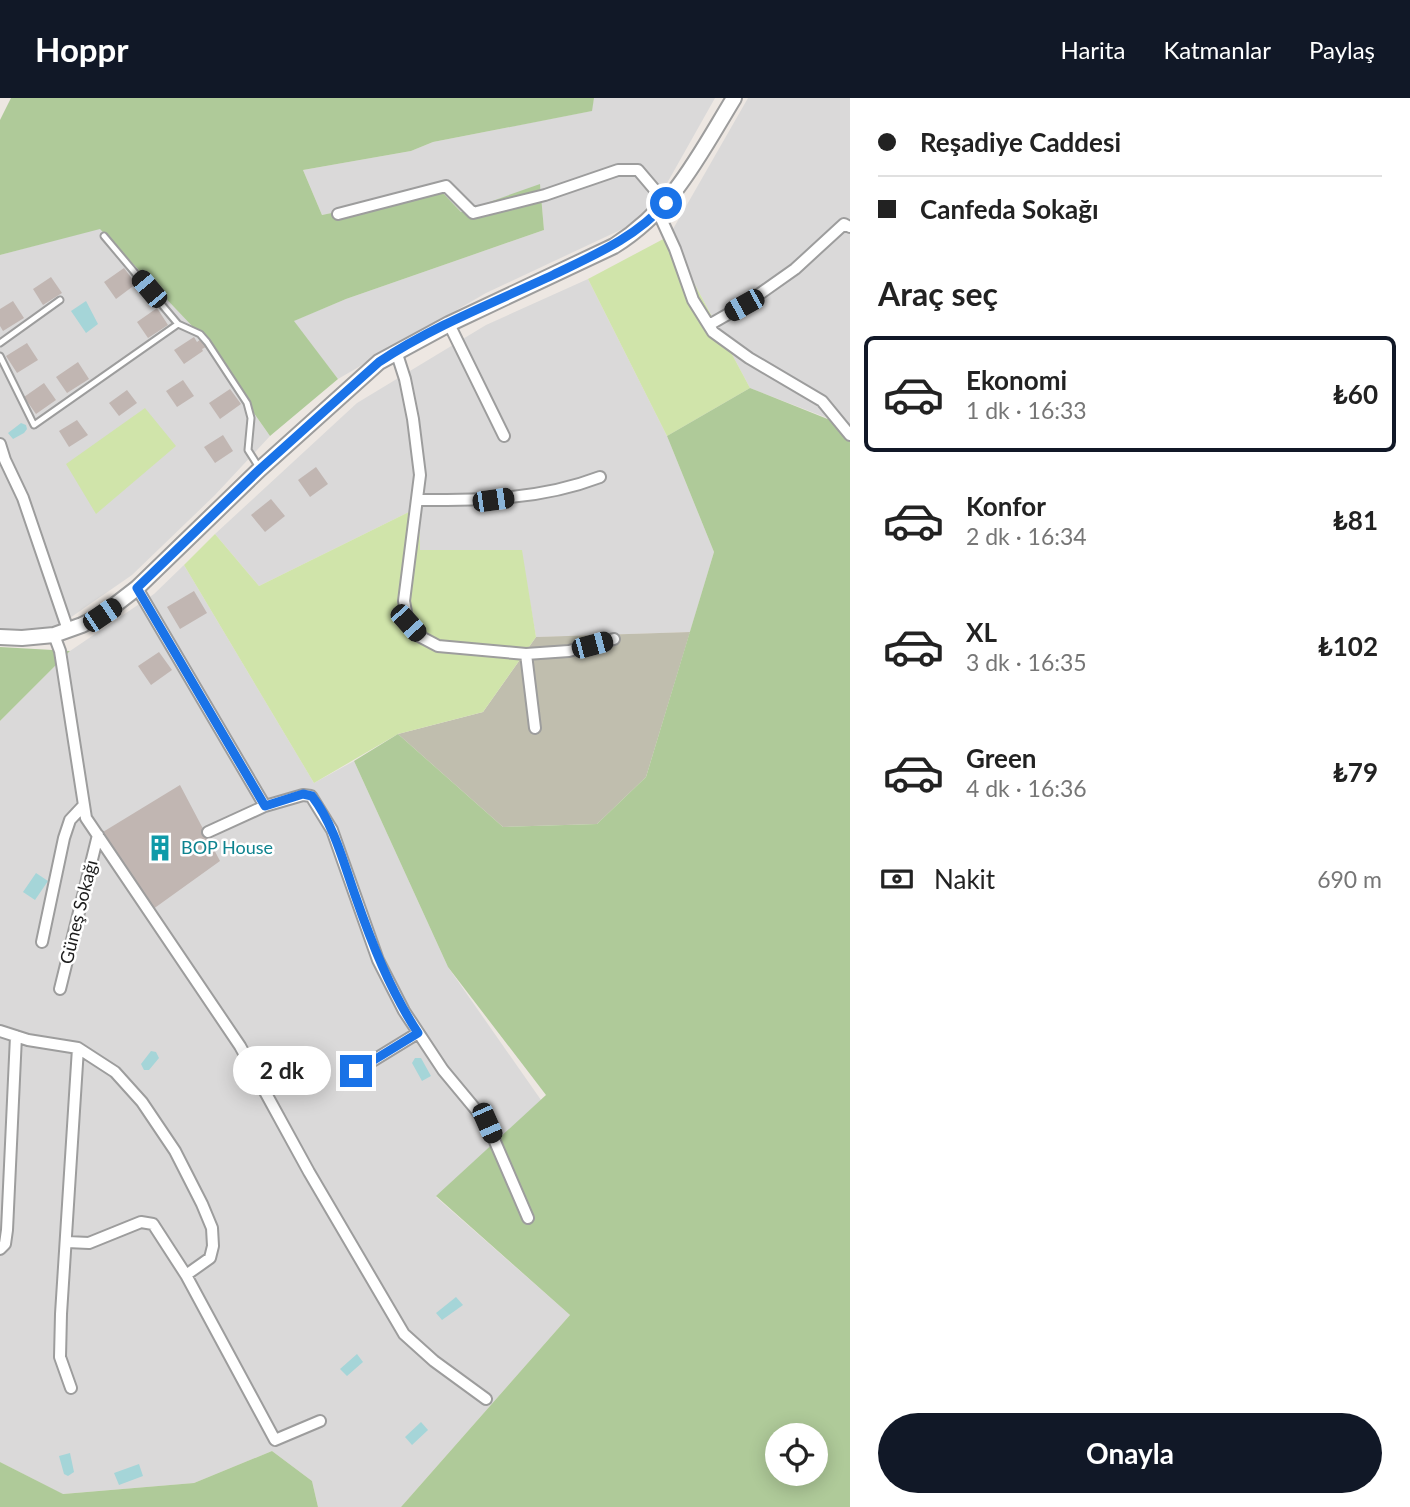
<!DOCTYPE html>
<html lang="tr">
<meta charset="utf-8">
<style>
:root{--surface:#fff;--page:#f2f2f2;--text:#222;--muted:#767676;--line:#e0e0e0;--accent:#111827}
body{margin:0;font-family:Lato,sans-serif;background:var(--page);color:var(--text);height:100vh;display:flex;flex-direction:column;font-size:26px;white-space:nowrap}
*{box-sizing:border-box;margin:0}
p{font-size:23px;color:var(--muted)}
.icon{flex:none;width:38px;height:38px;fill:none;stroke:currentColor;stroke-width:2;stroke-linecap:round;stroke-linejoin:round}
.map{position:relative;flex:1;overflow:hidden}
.side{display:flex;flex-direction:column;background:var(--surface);width:560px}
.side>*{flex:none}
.hud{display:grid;align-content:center;height:154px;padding:0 28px;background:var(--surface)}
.controls{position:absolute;left:765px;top:1325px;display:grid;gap:14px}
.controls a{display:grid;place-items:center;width:63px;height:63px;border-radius:50%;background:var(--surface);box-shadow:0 4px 18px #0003;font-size:35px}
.end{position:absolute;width:32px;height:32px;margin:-16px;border:9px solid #1a73e8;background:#fff;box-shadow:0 0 0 4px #fff}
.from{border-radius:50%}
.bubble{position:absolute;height:49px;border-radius:24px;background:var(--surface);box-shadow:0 4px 18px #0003;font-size:23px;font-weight:700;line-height:49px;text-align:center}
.car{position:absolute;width:21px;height:42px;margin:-21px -10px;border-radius:9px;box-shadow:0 0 5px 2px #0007;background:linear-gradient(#222 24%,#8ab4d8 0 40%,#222 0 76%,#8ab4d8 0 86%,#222 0)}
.hud b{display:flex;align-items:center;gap:24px;height:66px;font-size:26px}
.hud b+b{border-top:2px solid var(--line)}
.hud i{width:18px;height:18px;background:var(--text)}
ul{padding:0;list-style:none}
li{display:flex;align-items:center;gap:21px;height:116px;margin:0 14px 10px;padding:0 14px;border:4px solid transparent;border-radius:10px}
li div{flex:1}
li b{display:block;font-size:26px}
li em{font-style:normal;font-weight:700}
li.on{border-color:var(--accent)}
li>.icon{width:63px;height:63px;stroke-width:1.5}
h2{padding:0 28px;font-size:32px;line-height:84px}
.pay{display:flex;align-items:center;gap:18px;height:77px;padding:0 28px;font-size:26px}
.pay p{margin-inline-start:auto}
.action{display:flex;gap:14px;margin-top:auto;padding:14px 28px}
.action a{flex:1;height:80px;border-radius:42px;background:var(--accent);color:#fff;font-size:28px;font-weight:700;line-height:80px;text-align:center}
header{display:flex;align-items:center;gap:42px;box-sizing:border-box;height:98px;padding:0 35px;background:var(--accent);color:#fff}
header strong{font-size:33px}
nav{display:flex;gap:38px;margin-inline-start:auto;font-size:24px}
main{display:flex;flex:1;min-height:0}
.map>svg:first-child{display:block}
.residential{fill:#dad9d9}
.construction{fill:#c0beae}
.grass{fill:#d0e4aa}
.forest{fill:#afca99;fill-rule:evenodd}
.water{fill:#a5d5d8}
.building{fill:#c1b6b2}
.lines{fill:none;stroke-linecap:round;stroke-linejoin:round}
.service-casing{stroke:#9d9d9d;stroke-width:9}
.minor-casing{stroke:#9d9d9d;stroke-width:14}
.tertiary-casing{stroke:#9d9d9d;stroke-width:18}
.service{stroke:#fff;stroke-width:5}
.minor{stroke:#fff;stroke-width:10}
.tertiary{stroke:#fff;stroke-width:14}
.route{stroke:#1a73e8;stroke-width:9}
.labels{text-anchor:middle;stroke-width:5;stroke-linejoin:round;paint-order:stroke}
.culture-label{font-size:18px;fill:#0d838f;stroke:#fff;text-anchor:start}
.street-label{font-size:18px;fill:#1c1c1c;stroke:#fff}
</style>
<header>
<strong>Hoppr</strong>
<nav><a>Harita</a><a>Katmanlar</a><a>Paylaş</a></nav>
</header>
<main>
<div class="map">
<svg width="850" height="1409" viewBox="0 0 850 1409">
<rect width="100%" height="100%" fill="#ede7e2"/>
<path class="residential" d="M594,0H715L648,119L486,195L338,281L293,223L346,201L544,132L540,87L461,114L440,92L322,117L303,72L411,53L433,44L591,13Z
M748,0H850V344L835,323L750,290L669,138Z
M100,130L193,229L270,338L215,397L132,477L54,531L0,538V157Z
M588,181L667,338L714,454L690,534L536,539L521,452H419V409L259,488L215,436L357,305L486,227Z
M184,467L314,685L354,663L448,869L541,1002L436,1099L570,1217L401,1409H318L312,1383L272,1353L194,1385L62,1396L0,1364V623L70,553L154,496Z"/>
<path class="construction" d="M690,534L646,679L597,726L503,729L398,636L483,614L536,539Z"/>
<path class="grass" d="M669,138L750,290L667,338L588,181Z
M145,310L176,348L96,416L66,366Z
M419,409L420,452H522L536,539L483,614L398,636L314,685L184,467L215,436L259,488Z"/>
<path class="forest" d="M11,0H594L592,13L433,44L411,53L303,72L322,117L440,92L461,114L540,86L544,132L346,201L294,223L338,281L270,338L193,229L100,131L0,157V22Z
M750,290L835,324L850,344V1409H401L570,1217L436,1098L546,997L448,869L354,663L398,636L503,729L597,726L646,679L714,454L667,338ZM777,1337H816V1376H777Z
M0,549L70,553L0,623Z
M272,1353L312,1383L318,1409H0V1364L63,1396L194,1385Z"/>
<path class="water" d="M86,203L98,226L86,235L71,213Z
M21,325L26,327L27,331L24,335L13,341L8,335Z
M36,775L48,783L35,802L23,794Z
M151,953L156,954L159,960L149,972H144L141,966Z
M415,960H421L431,978L422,983L412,965Z
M456,1199L463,1207L442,1222L436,1215Z
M357,1256L363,1264L347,1278L340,1271Z
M421,1324L428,1332L412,1347L405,1339Z
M70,1355L74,1374L68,1378L64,1376L59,1358Z
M139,1366L143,1378L119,1387L114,1375Z"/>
<path class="building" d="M124,170L136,186L116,201L104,184Z
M51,179L62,195L43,207L33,191Z
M13,203L24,220L3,233L0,228V211Z
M157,210L168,227L148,240L137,224Z
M194,239L197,244L201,241L206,249L202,251L203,253L184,266L174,252Z
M27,245L38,262L17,275L6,258Z
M78,264L89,281L67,295L56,279Z
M183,282L194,298L177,309L166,293Z
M44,285L56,302L36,316L24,299Z
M230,291L241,306L220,321L209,305Z
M127,292L137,305L119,318L109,305Z
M77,322L88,337L69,349L59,333Z
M223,337L233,353L215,365L204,349Z
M316,369L328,386L310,399L298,382Z
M271,401L285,418L265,434L251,417Z
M194,493L207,515L180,531L167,509Z
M159,554L172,572L151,587L138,568Z
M180,687L220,763L149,814L98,737Z"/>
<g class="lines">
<g class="service-casing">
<path id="service" d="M104,138L178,226L200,236L207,244L247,305L251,320L248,352L260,371
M0,245L60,202
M0,258L34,327L178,226"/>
</g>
<g class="minor-casing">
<path id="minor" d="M658,114L675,151L693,202L713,234L749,260L822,303L850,337
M338,116L446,88L473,115L545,97L618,72H638L666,105
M449,226L504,338
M709,227L744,207L795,171L844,126L850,129
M396,253L405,281L413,321L420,377L404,503L408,525L419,538L438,548L526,556L535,630
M0,346L5,362L23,400L68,532
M418,402C481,402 540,402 600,379
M137,490L265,708L303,697L311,698L332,732L378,862L404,913L443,972L487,1025L528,1120
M54,537L60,553L86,720L240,948L309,1074L404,1236L434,1263L486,1301
M526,556L569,553L614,541
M208,734L265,708
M42,844L64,740L70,722L84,707
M60,891L98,737
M0,933L28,942L78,950L115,974L142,1004L175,1053L202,1106L212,1130L213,1148L210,1160L186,1177
M356,973L418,935
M67,1144L89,1145L141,1124L153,1126L186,1177L275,1342L320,1323
M0,1151L5,1146L7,1132L16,938
M71,1290L60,1259L61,1216L78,950"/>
</g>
<g class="tertiary-casing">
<path id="tertiary" d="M0,539L22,540L54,537L82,527L102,517L137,490L260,371L379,264L449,226L614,148C674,110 698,59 734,0"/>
</g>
<use href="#service" class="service"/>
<use href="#minor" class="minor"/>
<use href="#tertiary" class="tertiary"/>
</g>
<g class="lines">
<path class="route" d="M356,973L418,935C390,892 372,846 355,797C343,763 334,727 312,698L303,696L265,708L137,490L260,371L379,264C433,228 495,204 553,177C594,157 635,140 666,105"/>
</g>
<defs>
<g id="building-bare" transform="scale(2.1)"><path d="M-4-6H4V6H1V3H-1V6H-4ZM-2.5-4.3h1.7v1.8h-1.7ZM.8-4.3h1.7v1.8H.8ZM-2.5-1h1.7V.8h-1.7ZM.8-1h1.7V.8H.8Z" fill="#0f9aa8" stroke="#fff" stroke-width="2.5" paint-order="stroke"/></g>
</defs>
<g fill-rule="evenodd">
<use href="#building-bare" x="160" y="750"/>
</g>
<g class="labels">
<g class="culture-label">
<text x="181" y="756">BOP House</text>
</g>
<g class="street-label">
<text transform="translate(79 814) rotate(-76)" y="6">Güneş Sokağı</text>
</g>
</g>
</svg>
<div class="controls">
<a><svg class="icon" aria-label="locate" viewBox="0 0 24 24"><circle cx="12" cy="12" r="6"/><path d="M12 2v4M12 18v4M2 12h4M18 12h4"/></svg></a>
</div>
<i class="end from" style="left:666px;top:105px"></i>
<i class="end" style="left:356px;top:973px"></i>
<div class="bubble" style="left:233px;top:948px;width:98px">2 dk</div>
<i class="car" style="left:149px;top:191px;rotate:320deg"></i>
<i class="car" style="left:744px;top:207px;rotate:241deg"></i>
<i class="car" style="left:493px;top:402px;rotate:82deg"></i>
<i class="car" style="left:102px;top:517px;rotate:56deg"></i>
<i class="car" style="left:408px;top:525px;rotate:138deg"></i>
<i class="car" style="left:592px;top:547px;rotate:75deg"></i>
<i class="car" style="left:487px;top:1025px;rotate:156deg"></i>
</div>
<section class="side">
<div class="hud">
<b><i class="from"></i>Reşadiye Caddesi</b>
<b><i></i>Canfeda Sokağı</b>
</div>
<h2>Araç seç</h2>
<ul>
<li class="on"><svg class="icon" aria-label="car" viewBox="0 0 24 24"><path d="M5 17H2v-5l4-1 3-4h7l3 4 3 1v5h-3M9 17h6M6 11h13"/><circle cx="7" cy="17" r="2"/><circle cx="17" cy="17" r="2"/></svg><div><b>Ekonomi</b><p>1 dk · 16:33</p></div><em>₺60</em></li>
<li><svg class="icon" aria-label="car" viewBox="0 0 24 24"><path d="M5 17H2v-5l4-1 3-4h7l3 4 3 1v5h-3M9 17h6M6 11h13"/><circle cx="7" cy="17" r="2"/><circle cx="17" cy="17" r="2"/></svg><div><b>Konfor</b><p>2 dk · 16:34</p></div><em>₺81</em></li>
<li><svg class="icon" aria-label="car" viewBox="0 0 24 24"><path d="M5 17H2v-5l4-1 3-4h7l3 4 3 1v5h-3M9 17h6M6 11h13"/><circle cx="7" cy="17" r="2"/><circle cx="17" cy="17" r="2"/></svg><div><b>XL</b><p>3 dk · 16:35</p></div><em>₺102</em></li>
<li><svg class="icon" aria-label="car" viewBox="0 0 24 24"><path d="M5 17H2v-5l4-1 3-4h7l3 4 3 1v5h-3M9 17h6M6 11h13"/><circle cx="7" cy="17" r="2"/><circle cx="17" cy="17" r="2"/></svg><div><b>Green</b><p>4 dk · 16:36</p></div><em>₺79</em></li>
</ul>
<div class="pay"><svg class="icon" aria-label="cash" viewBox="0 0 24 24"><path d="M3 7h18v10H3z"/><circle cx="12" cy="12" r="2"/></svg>Nakit<p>690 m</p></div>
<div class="action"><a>Onayla</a></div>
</section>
</main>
